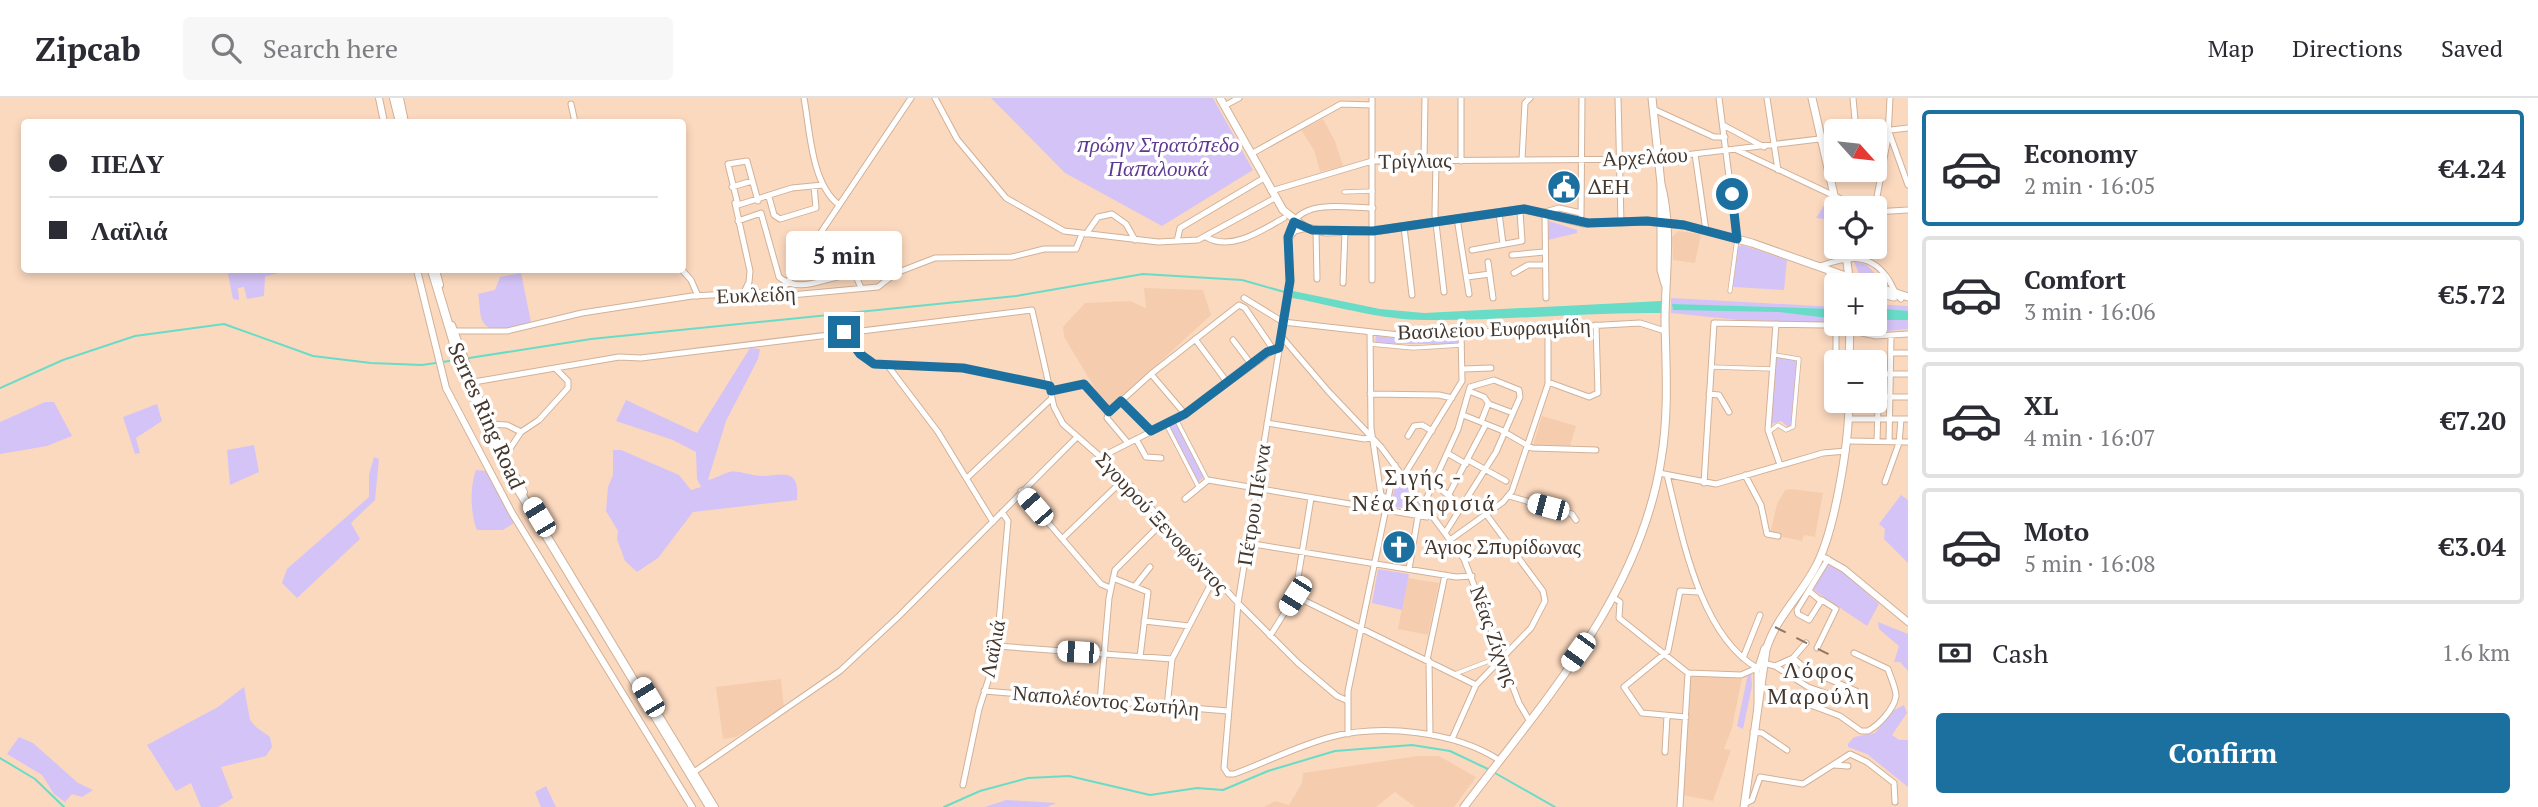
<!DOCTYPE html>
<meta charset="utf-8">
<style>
:root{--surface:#fff;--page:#f7f7f7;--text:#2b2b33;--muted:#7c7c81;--line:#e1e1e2;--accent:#1c70a0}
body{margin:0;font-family:"PT Serif",serif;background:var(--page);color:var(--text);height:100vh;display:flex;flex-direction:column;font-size:26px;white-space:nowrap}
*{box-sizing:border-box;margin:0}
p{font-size:23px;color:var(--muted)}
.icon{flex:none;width:38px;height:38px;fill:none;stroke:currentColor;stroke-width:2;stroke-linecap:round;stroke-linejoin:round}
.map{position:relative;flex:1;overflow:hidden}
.panel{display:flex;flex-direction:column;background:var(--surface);width:630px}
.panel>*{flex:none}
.banner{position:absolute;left:21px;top:21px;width:665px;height:154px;border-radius:7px;box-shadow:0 4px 10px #0003;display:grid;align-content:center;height:154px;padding:0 28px;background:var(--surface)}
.needle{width:46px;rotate:117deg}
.controls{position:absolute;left:1824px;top:21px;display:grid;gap:14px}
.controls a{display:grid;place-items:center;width:63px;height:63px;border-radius:7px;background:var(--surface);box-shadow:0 4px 10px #0003;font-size:35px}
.end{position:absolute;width:32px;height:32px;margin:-16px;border:9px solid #1c70a0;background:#fff;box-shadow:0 0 0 4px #fff}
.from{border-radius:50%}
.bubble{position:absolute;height:49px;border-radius:7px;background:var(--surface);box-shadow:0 4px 10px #0003;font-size:23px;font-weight:800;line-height:49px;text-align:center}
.car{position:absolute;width:21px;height:42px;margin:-21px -10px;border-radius:9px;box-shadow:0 0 5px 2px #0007;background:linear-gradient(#fff 24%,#345 0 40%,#fff 0 76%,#345 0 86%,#fff 0)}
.banner b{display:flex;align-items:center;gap:24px;height:66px;font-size:26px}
.banner b+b{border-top:2px solid var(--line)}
.banner i{width:18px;height:18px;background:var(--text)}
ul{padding:12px 0 0;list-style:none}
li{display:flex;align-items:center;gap:21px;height:116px;margin:0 14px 10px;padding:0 14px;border:4px solid var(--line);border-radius:7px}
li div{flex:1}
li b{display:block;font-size:26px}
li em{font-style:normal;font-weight:800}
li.active{border-color:var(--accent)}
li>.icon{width:63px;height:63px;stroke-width:1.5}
.pay{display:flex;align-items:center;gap:18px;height:77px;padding:0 28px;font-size:26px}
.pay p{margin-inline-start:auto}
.cta{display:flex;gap:14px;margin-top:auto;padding:14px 28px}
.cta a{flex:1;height:80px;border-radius:7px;background:var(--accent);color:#fff;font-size:28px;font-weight:800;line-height:80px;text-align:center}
header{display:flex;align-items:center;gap:42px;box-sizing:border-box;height:98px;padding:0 35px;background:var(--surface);border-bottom:2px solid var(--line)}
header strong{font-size:33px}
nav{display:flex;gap:38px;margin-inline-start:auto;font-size:24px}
.search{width:490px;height:63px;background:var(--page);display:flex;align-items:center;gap:18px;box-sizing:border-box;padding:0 24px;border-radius:7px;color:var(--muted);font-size:26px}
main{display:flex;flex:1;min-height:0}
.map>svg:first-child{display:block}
.built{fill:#f5cdae}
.green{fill:#d4c3f6}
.water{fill:#69dcc7}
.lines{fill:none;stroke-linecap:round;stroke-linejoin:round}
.stream{stroke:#69dcc7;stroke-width:2}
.pedestrian-casing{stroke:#d1b198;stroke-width:5}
.minor-casing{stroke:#d1b198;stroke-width:7}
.tertiary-casing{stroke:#d1b198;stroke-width:8}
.secondary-casing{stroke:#d1b198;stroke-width:9}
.primary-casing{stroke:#d1b198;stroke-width:10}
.pedestrian{stroke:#fff;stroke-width:3.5}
.minor{stroke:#fff;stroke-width:5}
.tertiary{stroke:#fff;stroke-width:6}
.secondary{stroke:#fff;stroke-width:7}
.primary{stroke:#fff;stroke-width:8}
.rail{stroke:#8d7767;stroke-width:2;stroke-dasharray:12 12;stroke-linecap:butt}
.route{stroke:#1c70a0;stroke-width:9}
.labels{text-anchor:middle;stroke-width:7;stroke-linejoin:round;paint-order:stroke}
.park-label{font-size:21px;font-style:italic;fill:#5f3991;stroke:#fff}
.street-label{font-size:21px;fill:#44372d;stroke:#fff}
.poi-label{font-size:21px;fill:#44372d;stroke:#fff;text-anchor:start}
.neighbourhood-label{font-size:23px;letter-spacing:2px;fill:#44372d;stroke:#fff}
</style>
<header>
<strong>Zipcab</strong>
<div class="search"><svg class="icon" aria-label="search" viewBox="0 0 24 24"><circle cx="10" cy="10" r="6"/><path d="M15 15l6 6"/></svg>Search here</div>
<nav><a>Map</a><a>Directions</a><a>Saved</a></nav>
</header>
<main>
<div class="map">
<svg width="1908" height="709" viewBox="0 0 1908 709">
<rect width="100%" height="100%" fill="#fbd9bf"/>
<path class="built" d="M1323,21L1335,43L1343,68L1320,74L1314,52L1301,32Z
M1678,133L1701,136L1695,165L1673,162L1672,139Z
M1144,190L1203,192L1211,217L1108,312L1064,239L1063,229L1085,205L1130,203L1146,210Z
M1542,318L1576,328L1570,348L1533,347Z
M1791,391L1823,395L1815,439L1804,437L1802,443L1770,436L1777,406L1785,392Z
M1408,480L1439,485L1428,537L1398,531Z
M1691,578L1742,580L1732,630L1724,651L1731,652L1713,703L1683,697Z
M781,581L784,610L736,639L723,641L716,589Z
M1418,658H1439L1476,679L1454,709H1415L1395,694L1376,709H1264L1275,703L1289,707L1302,685L1303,675Z"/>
<path class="green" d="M991,0H1213L1253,72L1162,128L1065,75Z
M1827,103L1830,105L1834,122L1816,120Z
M1549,123L1577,132V135L1548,142Z
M1742,147L1787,162L1784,192L1733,189L1738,149Z
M1854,163L1867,167L1883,184L1859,176Z
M234,172H292L265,178L264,198L247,201L244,189L238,190L239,202L233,201L228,176Z
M521,175L531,224C519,231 491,238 483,224C479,218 480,204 478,196L495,192L500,179Z
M1671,200L1836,209V225L1740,222L1671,215Z
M1874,206L1908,208V231L1887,233L1853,227L1874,226Z
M1376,238L1415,242L1457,239L1459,246H1375Z
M750,250L760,251L758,261L726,323L708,382C715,381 722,376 729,374C740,372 750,378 762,378C782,377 800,369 797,402L693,414L658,460L637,474L625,463L617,441L618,433L606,413L608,389L613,377V352H621L679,377L691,392L701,389L697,381L696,354L673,342L616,323L626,302L697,335Z
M1776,259L1798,262L1792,327L1788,329L1781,323L1771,326Z
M45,304H54L72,338L47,348L0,356V324Z
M157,306L162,323L136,340L140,355L135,356L123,319Z
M1176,324L1204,379L1198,384L1169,328Z
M254,347L259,374L230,387L227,352Z
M374,359L379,361L375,402L351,425L360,441L297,500L282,485L287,471L369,399V377Z
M476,372L486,373L514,425L503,432H477C470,415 470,388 476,372Z
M1398,377L1423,412L1422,413L1390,408Z
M1901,397L1908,402V465L1884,441L1885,431L1879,426Z
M1828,467L1843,474L1879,506L1867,528L1815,493L1813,489Z
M1378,471L1409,476L1402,512L1372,505Z
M1878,524L1908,536V573L1900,564H1894L1899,548L1879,531Z
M1751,574L1752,588L1743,631L1737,628L1748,576Z
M244,589L250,622L256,629L270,639L272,649L266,658L221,669L233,700L218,709H201L191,685L176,693L147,647L218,609Z
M1904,607L1907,615L1892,637L1899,642H1908V689L1867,656L1848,649V646L1854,639L1875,635L1892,613Z
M19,639L33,645L78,685L93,692L82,699L72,696L65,704L54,696L42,677L7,656Z
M546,688L556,709H541L535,694Z
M1006,702L1056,705L1047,709H985Z"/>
<path class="water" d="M1293,193L1380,211L1424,215L1661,203V215C1582,214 1503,223 1425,222C1382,222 1339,209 1298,201L1292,200Z
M1672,206L1836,211V221L1779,214L1673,212Z
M1874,210L1908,213V222H1874Z"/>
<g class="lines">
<path class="stream" d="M469,260L591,241L1016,198L1143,176L1242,182L1288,195
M0,290L63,262L135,238L224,226L313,258L371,265L422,267L456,262
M0,660L35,681L64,709
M1495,675L1555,709
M944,709L980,693L1028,680L1069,678L1150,697L1197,690L1223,692L1268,673L1335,653L1412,647L1450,653L1490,672"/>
<g class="pedestrian-casing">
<path id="pedestrian" d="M1344,94L1373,93
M1730,193L1737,141
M1370,246L1413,250L1462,247
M1712,269L1772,271
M1176,321L1207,381
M1166,326L1198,388
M1770,333L1778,327L1786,332L1793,329L1799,261L1775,257
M1455,576L1494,561L1499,562"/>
</g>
<g class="minor-casing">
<path id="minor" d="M804,0C810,32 811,84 838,106
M935,0L957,41L1006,100L1064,133L1158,144L1198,142L1275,100
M1372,0V182
M1618,0L1621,125
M1719,0L1737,141
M1767,0L1778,72
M1853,0L1856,33
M571,6L575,24
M1224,8L1239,0
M1653,11L1714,39H1725
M1723,27L1764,49
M1874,34L1908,30
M1889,34L1908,87
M1737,52L1860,110
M1251,56L1341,6L1372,7
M1695,56L1706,133
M1522,62L1525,5L1530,0
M1424,63L1425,0
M1436,63L1435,117L1444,194
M1461,63V0
M732,89L752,83
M1271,93L1372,63L1651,61L1836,39
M769,99L774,117L780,121L816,110L814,88
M758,103L747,63L728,66L738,107L792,90L823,87
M735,105L750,173L749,184L743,196
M1373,110C1344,110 1293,98 1288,140C1287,155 1292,170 1290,185L1238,505L1224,670L1228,676H1234C1267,664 1297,648 1331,639C1382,626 1454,633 1499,662
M1874,114L1908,112
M1499,115L1503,146
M1874,115L1888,39L1890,0
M1581,118L1582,0
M1457,120L1469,196
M738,123L761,115L779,179C803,199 829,174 856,178L861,190
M1404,129L1412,197
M1316,133L1317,181
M1086,136L1098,119L1112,116L1126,126L1135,142
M1206,139C1231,154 1262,132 1284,120
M1290,139L1295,133L1306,130
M1177,143L1180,130L1264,80
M1472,152L1522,143L1520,114
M1512,157L1544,154
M1865,162L1868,149
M1488,164L1493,200
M1820,168C1844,160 1868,153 1886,178C1892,185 1893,194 1901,201
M682,172L691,182L698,198
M1514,175L1528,167H1545
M1467,179L1490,176
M1343,185L1345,134
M781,194L911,0
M1244,200L1283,224L1408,238L1640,225L1665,233
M1546,200L1545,114L1559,110L1581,115
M1776,226L1768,332L1780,367
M454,233H507L582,215L692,198L768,194L791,197L878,189L896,175L935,160L1012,159L1044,151H1076L1082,136
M844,234L860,255L877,267L963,270L1050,288
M1370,234L1371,330L1381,397L1388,401
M1281,238L1328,293L1381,349L1464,461L1519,605L1529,622
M1195,241L1227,284
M1233,242L1251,266
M1891,255H1908
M1836,264V228
M888,268L938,334L993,424
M1836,269V310L1849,312
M1463,271L1491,270
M1151,276L1185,316
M1874,276H1908
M474,284L619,259L641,260L1032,212L1054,309L1063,326L1120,376L1238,505L1298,565L1337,598L1346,602
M1548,284L1589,299L1598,295L1596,227
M1051,293L1084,286L1109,314
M1469,293L1484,299L1489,306L1513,315
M1370,296L1439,297L1452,300
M1709,296L1719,297L1729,314
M1874,299H1908
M1121,303L1151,333
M1109,314L1151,276L1239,207L1245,210L1273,251
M1109,314L1107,320L1128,345
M1463,317L1501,332L1532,350L1596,352
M1849,321H1908
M1481,324L1488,306
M1267,325L1365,341L1372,339
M489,326L507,327L521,334
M1408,338L1414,328L1422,327L1432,333
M1136,341L1146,359L1161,360
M1848,343L1908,344
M1877,343L1879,276
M1889,343L1891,238
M1447,355L1466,366
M505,358L521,334L539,322L568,290V283L557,272
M1101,359L1182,318L1276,250
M1468,362L1506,383
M1659,375L1716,386L1823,355L1846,353
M1667,377C1682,437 1699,536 1757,570
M1745,377L1761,407L1767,436L1778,438
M1403,379L1462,283L1461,236
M967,380L1052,300
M1885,384L1899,345L1901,321
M1704,385L1714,225L1825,227L1876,238L1908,236
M1434,386L1462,408
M1021,393L1101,486L1110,490
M1449,396L1486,326
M1509,398L1572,416L1576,422
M1185,401L1208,382L1427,419L1431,416
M1424,406L1458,331L1470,289L1494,282L1519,292L1520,299L1496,354L1445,435
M1062,441L1124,381
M1450,442L1503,404L1512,393L1548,286V232
M1247,445L1456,479L1472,478
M1409,471L1418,418
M1113,480L1148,494L1140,559
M1135,488L1150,469
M1809,493L1821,503L1809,522L1798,516L1797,512L1828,461
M1295,498L1476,587
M1614,500L1620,504L1619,520L1688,575L1741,577L1757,570
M1144,523L1189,528
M1270,538L1295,498L1311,400
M997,548L1172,561
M1817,550L1836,511L1822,502
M1743,560L1760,517
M1793,560L1806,545
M1427,562L1445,477
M1429,563L1430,636
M1763,565L1775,568L1793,560L1806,571L1856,593L1858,600L1851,604L1808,589L1775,568
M1760,588L1840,618L1861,633H1868C1879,627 1894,611 1896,598C1896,590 1890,578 1888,571L1854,555
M984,593L1228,613
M1100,604L1109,500L1115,472L1165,422
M1167,609L1172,561L1214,480
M1757,610V572L1764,550
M1686,619L1642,615L1624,589L1668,553L1680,493L1699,494
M1753,634L1762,635L1787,652
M1348,636V593L1395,367
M1452,641L1476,587L1531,530L1545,503L1543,493L1486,416
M1665,654L1667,618
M1834,667L1848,668
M694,674L840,573L899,518L1077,339
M963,687L979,611L996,558L1008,423L1002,414
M1744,706L1752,702L1760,679L1803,686L1850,656L1867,664L1894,685L1895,704
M1680,709L1688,575"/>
</g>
<g class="tertiary-casing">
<path id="tertiary" d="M379,0L384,24
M400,0L405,24
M417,172L446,290L512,415L692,709
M436,172L440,187
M452,227L485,315
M498,344L524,394
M1821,458L1844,471L1908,524
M640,586L715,709"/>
</g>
<g class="secondary-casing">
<path id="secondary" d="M1220,0L1283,112L1306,130L1326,134L1381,132L1524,111L1584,125L1647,123L1684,127L1752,145L1871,187
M1652,0L1661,86V172L1665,186
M1812,0L1837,110
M1845,149L1850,187
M1830,176L1856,187
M1874,188L1908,199
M1874,194L1894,199
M1849,264L1850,226
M1464,709C1544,603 1640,497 1661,362C1669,316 1666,270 1665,224C1665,179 1673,131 1661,86
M1744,709L1766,552C1775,521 1800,498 1815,470C1835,434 1849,344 1849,303"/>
</g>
<g class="primary-casing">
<path id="primary" d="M394,0L400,24
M432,172L462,272L506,371L710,709"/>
</g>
<use href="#pedestrian" class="pedestrian"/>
<use href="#minor" class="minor"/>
<use href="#tertiary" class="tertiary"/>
<use href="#secondary" class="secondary"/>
<use href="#primary" class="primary"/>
<path class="rail" d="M1775,529L1830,557"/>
</g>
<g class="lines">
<path class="route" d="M844,234L860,256L874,266L963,270L1050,288L1051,293L1084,286L1109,314L1121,303L1151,333L1185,316L1267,254L1279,250L1290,183L1288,139L1294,124L1312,132L1373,133L1524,111L1588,125L1647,123L1684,127L1737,141L1732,96"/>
</g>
<defs>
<g id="civic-disc" transform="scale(1.75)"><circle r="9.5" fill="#1c70a0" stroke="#fff"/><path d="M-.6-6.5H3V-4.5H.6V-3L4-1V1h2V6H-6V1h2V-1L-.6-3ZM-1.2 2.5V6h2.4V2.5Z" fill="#fff"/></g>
<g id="church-disc" transform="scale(1.75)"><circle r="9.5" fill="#1c70a0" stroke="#fff"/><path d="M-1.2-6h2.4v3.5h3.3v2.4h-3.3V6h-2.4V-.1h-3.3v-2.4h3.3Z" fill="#fff"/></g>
</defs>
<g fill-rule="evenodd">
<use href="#civic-disc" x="1564" y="89"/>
<use href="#church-disc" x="1399" y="449"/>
</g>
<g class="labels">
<g class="park-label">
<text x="1158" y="54">πρώην Στρατόπεδο<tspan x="1158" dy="24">Παπαλουκά</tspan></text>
</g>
<g class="street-label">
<text transform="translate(1645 59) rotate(-3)" y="7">Αρχελάου</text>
<text transform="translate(1415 63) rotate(-1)" y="7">Τρίγλιας</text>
<text transform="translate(756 197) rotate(-2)" y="7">Ευκλείδη</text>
<text transform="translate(1494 231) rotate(-2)" y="7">Βασιλείου Ευφραιμίδη</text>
<text transform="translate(486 318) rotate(66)" y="7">Serres Ring Road</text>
<text transform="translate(1254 407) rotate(-81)" y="7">Πέτρου Πέννα</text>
<text transform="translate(1162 425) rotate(47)" y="7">Σγουρού Ξενοφώντος</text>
<text transform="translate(1494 538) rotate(70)" y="7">Νέας Ζίχνης</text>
<text transform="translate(993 551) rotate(-79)" y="7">Λαϊλιά</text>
<text transform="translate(1106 603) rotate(5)" y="7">Ναπολέοντος Σωτήλη</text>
</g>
<g class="poi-label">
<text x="1588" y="96">ΔΕΗ</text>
<text x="1424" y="456">Άγιος Σπυρίδωνας</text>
</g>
<g class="neighbourhood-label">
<text x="1424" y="387">Σιγής -<tspan x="1424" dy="26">Νέα Κηφισιά</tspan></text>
<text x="1819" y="580">Λόφος<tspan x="1819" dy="26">Μαρούλη</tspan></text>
</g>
</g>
</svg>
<div class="controls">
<a><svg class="needle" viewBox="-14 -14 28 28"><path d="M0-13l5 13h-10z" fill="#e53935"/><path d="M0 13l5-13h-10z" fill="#7c7c81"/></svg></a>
<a><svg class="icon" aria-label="locate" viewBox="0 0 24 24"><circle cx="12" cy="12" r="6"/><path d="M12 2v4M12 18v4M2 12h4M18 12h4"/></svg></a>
<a>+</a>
<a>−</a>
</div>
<i class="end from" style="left:1732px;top:96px"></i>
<i class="end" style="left:844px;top:234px"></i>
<div class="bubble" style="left:786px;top:133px;width:116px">5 min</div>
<i class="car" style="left:1035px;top:409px;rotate:319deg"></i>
<i class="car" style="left:1548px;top:409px;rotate:285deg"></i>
<i class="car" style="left:539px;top:419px;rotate:329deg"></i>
<i class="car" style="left:1295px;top:498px;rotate:212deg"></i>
<i class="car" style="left:1078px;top:554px;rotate:274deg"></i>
<i class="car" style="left:1578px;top:554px;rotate:216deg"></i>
<i class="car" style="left:648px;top:599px;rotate:329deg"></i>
<div class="banner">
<b><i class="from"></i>ΠΕΔΥ</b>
<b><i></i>Λαϊλιά</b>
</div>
</div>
<section class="panel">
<ul>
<li class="active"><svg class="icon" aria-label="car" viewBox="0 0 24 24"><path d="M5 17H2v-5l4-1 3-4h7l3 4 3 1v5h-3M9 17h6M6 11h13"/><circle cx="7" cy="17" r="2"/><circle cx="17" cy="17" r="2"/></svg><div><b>Economy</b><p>2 min · 16:05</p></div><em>€4.24</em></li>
<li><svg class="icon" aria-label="car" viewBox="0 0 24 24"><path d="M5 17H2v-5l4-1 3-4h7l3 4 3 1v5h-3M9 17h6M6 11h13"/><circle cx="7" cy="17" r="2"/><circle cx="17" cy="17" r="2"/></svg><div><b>Comfort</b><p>3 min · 16:06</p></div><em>€5.72</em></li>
<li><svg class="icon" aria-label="car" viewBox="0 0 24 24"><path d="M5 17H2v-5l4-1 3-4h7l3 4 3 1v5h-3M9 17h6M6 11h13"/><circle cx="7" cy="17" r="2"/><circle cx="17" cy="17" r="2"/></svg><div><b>XL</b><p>4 min · 16:07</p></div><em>€7.20</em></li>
<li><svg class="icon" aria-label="car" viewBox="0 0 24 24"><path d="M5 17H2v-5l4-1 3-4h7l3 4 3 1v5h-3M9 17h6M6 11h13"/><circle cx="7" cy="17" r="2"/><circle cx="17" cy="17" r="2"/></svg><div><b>Moto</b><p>5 min · 16:08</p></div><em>€3.04</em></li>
</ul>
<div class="pay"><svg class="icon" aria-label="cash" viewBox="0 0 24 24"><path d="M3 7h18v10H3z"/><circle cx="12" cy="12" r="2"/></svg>Cash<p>1.6 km</p></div>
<div class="cta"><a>Confirm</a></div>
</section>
</main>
